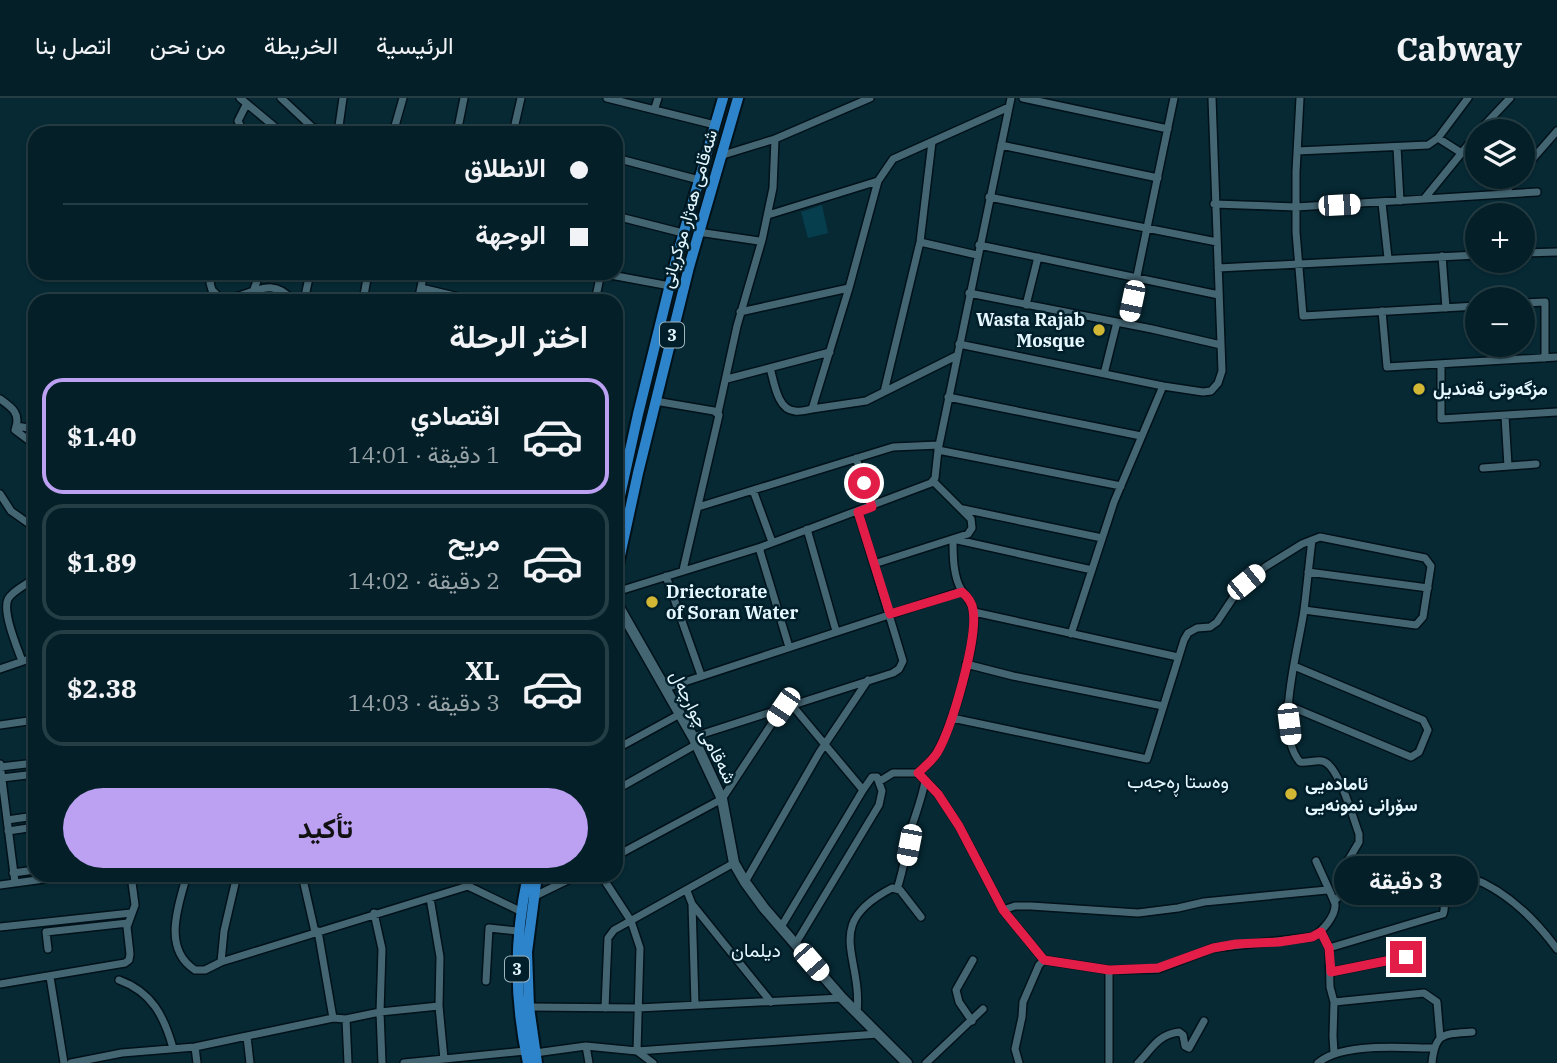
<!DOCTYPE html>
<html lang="ar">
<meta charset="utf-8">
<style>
:root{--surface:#041f27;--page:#0d272f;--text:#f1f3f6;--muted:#97a2a7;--line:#253d44;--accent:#bca0f2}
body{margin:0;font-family:"IBM Plex Serif",Vazirmatn,serif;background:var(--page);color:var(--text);direction:rtl;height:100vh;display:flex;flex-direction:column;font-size:26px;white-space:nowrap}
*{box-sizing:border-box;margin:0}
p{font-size:23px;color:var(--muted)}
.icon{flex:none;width:38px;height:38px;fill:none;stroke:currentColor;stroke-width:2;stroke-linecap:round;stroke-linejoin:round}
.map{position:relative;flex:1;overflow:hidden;direction:ltr}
.panel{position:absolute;left:28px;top:196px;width:595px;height:588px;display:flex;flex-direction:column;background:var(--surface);border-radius:21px;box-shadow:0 2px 5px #0004,0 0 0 2px var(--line);direction:rtl}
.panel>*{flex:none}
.guide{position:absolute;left:28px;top:28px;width:595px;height:154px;border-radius:21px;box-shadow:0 2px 5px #0004,0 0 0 2px var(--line);direction:rtl;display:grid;align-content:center;height:154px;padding:0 35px;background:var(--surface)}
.buttons{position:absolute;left:1465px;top:21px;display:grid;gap:14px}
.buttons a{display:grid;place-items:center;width:70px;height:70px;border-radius:50%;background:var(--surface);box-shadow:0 2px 5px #0004,0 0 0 2px var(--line);font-size:35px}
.end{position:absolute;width:32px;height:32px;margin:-16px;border:9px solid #e11d48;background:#fff;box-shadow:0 0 0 4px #fff}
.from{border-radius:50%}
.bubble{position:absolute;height:49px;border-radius:24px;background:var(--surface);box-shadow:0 2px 5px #0004,0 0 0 2px var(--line);font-size:23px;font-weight:700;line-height:49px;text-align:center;direction:rtl}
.car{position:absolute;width:21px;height:42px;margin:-21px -10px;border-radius:9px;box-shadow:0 0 5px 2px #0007;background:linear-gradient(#fff 24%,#345 0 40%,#fff 0 76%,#345 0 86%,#fff 0)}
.guide b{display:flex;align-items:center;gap:24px;height:66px;font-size:26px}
.guide b+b{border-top:2px solid var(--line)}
.guide i{width:18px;height:18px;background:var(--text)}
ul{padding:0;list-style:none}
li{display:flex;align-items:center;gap:21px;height:116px;margin:0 14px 10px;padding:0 21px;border:4px solid var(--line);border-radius:21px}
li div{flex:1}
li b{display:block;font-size:26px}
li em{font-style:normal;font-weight:700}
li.on{border-color:var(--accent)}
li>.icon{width:63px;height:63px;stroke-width:1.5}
h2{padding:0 35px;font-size:32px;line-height:84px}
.action{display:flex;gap:14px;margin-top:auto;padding:14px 35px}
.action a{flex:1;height:80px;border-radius:42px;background:var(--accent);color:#111;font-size:28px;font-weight:700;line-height:80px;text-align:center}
header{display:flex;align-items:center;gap:42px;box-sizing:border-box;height:98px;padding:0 35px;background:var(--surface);border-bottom:2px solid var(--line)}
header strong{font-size:33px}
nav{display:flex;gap:38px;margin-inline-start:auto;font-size:24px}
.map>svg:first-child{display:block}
.green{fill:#073e4e}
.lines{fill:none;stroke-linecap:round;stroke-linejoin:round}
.minor-casing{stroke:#001119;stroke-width:10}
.secondary-casing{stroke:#001119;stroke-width:13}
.trunk-casing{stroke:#001119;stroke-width:14}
.minor{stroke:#446673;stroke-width:7}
.secondary{stroke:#446673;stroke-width:10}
.trunk{stroke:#2e84ca;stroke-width:10}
.route{stroke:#e11d48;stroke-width:9}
.poi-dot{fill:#d2b735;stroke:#001f2a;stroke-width:2.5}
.labels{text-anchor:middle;stroke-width:5;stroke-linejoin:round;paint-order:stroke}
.shield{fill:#001f2a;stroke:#a0b6bf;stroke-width:2}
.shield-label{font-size:16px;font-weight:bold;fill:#e5f7ff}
.street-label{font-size:18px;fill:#e5f7ff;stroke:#001f2a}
.poi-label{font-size:18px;font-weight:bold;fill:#e5f7ff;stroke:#001f2a;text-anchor:start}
.neighbourhood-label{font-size:19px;fill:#e5f7ff;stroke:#001f2a}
</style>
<header>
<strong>Cabway</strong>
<nav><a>الرئيسية</a><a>الخريطة</a><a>من نحن</a><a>اتصل بنا</a></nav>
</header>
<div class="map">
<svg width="1557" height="965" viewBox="0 0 1557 965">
<rect width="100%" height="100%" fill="#062934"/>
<path class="green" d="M822,107L828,135L808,140L801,114Z"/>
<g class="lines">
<g class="minor-casing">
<path id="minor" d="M240,0L282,35
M281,0L312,29L328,35
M607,0L715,27
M1023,0L1168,31
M1300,0L1296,74V134L1303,218L1477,208
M655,10L658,0
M1479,33L1510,0
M244,35L238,23L246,7
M338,35L343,0
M393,35L403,0
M457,35L464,0
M513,35L521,0
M1438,40L1460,54
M1001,47L1158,80
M1397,49L1400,103
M1297,53L1428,47L1438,40L1468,0
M723,57L775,41L870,0
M616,60L699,82
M1522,73L1557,33
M1504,95L1518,79
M989,99L1217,144
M1424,101L1477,36
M1382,105L1388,160
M1214,106L1296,109L1537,94
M768,117L878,83
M616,118L683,135
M698,134L759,143L762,142L773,90L775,41
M920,144L977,157
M979,147L1219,197
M1522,155L1557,154
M1442,158L1446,210
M1218,170L1477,157
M215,175L210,185L212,192L219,199C245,206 268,172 293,203
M600,175L670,188
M421,190L476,203
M254,191L260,175
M969,195L1152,231L1221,247
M304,203L310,175
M363,203L368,175
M418,203L424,175
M595,203L601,175
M1522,205L1545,204V260
M1026,207L1038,159
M1382,213L1387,269L1557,259
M740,214L849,190
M1127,226L1174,0
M959,246L1163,288L1203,294L1211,293L1218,285L1222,273L1212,0
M956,258L866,303L812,311L849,190L878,83L893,61L1009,9
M1441,266V321L1557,314
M770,270C774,283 777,312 795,313C800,314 807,312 812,311
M1104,276L1117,224
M727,281L830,254
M884,294L920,144L932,44
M948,299L1141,338
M0,301C13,310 21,316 15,332L35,347
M655,303L714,313L719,317L683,472
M718,315L737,228L762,142
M1505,318L1508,368
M16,328L35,331
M938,352L1121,388
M856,360L872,409
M616,367L626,370
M1483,370L1536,366
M753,392L772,444
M0,396L11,413L35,430
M698,409L893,349L939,347
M963,411L1102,440
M807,431L836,533
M1312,442C1309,465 1307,489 1304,512C1299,550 1273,633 1300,664C1307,665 1315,662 1322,663C1338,665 1353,720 1359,736V744L1346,766L1343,795L1334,803
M874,466L968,436L972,430L971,421L933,383
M1308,474L1428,490
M666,478L701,577
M616,494L761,449
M974,514L1178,559
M1071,536L1114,404L1163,288
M789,549L760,453L761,449L931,385L935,380L938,352L1011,0
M22,563C17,549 2,514 8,501C12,493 27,486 35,480
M966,566L1013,578L1163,608
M0,571L35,559
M666,590L962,493
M791,606L863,692
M1287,607L1411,659L1419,654L1428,632L1423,622L1294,568
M952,620L1147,661L1184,542L1188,535L1197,530L1210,529L1217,524L1235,497L1265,469L1302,446L1320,439L1425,460L1431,468L1423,519L1416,527L1304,512
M0,627L35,622
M616,637L622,648
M693,639L893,575L899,571L903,563L858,414
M616,651L680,616
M0,666L15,784
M0,669L35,665
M918,675L938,696L959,728L1003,812L1044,862
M2,680L35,676
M880,683L893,675H918C924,669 932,663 936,656C952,632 979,538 973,511C971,503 967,500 962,493C953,479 953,458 953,441L1092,472
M616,692L697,646
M7,722L35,718
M8,733L35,729
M616,758L722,701L782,610
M13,775L35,772
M187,777C178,808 162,851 195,872H205L221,864L468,788
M302,777L315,834
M464,777L468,788L520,813
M601,777L631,823L640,850L637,953L653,965
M745,784L819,655L868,582
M0,787L74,777
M897,791C904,771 906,752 911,731C916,715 922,700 925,683
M687,793L692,806L695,906
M533,799L578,777
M430,800L440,859L439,908L444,961
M692,806L771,904
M1003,812L1015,808H1031L1138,815L1178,810L1204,804L1327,792
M374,815L382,851L380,914L382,965
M0,829L131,815
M781,829L863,692L872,679H877L882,693L879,707L796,845
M318,833L333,920
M1321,834L1329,850L1330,889L1334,904L1333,938L1334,955
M1329,850L1443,816C1448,805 1438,787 1448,779C1454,774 1462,777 1469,779C1506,792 1534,820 1557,851
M48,851L46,834L128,825
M221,864L224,833L237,777
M1109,872V965
M1331,874L1406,859
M50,879L64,965
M119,882C152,894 164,918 173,950
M486,883L489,830L517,833
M0,886L125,865L129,862L130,856L127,829L135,807L131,777
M1334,904L1424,895L1437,904L1440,939
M529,909L638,910L842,900
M605,910L608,840L614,832L734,765
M857,915C863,857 821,827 892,790L900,792L921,819
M346,921L348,965
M972,923L959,904L956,892L973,862
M247,939L250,965
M586,948L589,965
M195,949L197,965
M535,955L586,948L637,953L878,936
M71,965L122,955L195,949L333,920L346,921L380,914L439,908
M404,965L525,953
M926,965L983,911
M1019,965L1015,951L1022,919L1023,904L1039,867L1044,862L1109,872L1158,871L1213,850L1312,839C1322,834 1336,818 1335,806C1334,802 1319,770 1316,763
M1138,965C1152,951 1157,937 1179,934L1183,937L1185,948L1189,950L1204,923
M1318,965C1342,944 1402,950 1434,950
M1432,965C1435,934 1444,936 1472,934"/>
</g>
<g class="secondary-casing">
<path id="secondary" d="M616,504L693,639L722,701L734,765L745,784L764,810L842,900L907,965"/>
</g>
<g class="trunk-casing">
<path id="trunk" d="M616,416L638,316L677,158L723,0
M616,476L638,375L689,169L738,0
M537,777L527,854L529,909L537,965
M528,965C514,899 514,842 528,777"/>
</g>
<use href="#minor" class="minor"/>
<use href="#secondary" class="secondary"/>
<use href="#trunk" class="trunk"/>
</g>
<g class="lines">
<path class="route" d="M864,385L872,409L858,414L890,516L962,494C968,499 972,504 973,512C978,540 952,630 937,655C932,663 924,669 918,675L938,696L959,728L1003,812L1044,862L1109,872L1158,870L1213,850L1236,846L1279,844L1312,839L1321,834L1329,850L1331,874L1406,859"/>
</g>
<g class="poi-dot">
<circle cx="1099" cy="232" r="7"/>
<circle cx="1419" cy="291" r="7"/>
<circle cx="652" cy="504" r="7"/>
<circle cx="1291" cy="696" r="7"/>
</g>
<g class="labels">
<g class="shield">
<rect x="660" y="224.5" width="24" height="25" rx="5"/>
<rect x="505" y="858.5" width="24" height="25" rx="5"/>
</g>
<g class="shield-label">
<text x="672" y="243">3</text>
<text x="517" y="877">3</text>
</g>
<g class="street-label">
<text transform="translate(689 111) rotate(-74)" y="6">شەقامی ھەژار موکریانی</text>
<text transform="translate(703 629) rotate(63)" y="6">شەقامی چوارچەل</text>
</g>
<g class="poi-label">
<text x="1085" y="228" text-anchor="end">Wasta Rajab<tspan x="1085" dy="21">Mosque</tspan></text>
<text x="1433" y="297">مزگەوتی قەندیل</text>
<text x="666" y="500">Driectorate<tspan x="666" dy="21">of Soran Water</tspan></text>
<text x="1305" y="692">ئامادەیی<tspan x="1305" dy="21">سۆرانی نمونەیی</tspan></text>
</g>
<g class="neighbourhood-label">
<text x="1178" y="690">وەستا ڕەجەب</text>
<text x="756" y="859">دیلمان</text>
</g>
</g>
</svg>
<div class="buttons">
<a><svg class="icon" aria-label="layers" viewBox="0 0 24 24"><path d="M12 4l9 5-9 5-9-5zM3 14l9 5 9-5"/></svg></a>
<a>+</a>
<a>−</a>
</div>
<i class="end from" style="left:864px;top:385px"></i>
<i class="end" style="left:1406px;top:859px"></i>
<div class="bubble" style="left:1334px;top:758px;width:144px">3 دقيقة</div>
<i class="car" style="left:1339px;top:107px;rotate:87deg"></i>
<i class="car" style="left:1132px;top:203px;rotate:192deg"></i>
<i class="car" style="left:1246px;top:484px;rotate:51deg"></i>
<i class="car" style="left:783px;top:609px;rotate:214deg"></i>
<i class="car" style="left:1289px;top:626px;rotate:173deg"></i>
<i class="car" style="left:909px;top:747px;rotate:191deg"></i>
<i class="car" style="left:811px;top:864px;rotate:139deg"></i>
<div class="guide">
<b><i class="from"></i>الانطلاق</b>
<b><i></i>الوجهة</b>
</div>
<section class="panel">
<h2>اختر الرحلة</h2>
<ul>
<li class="on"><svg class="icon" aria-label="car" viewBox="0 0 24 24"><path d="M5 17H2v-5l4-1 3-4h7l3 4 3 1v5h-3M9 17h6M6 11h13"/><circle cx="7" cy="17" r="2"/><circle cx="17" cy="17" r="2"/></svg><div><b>اقتصادي</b><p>1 دقيقة · 14:01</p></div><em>$1.40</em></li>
<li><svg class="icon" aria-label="car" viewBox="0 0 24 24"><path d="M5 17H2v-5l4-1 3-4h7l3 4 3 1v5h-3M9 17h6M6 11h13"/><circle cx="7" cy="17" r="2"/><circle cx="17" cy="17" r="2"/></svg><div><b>مريح</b><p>2 دقيقة · 14:02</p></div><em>$1.89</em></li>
<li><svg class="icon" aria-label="car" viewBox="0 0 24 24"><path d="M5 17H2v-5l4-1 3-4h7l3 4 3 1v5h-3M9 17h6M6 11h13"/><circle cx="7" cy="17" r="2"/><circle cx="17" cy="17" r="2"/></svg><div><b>XL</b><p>3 دقيقة · 14:03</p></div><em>$2.38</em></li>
</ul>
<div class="action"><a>تأكيد</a></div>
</section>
</div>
